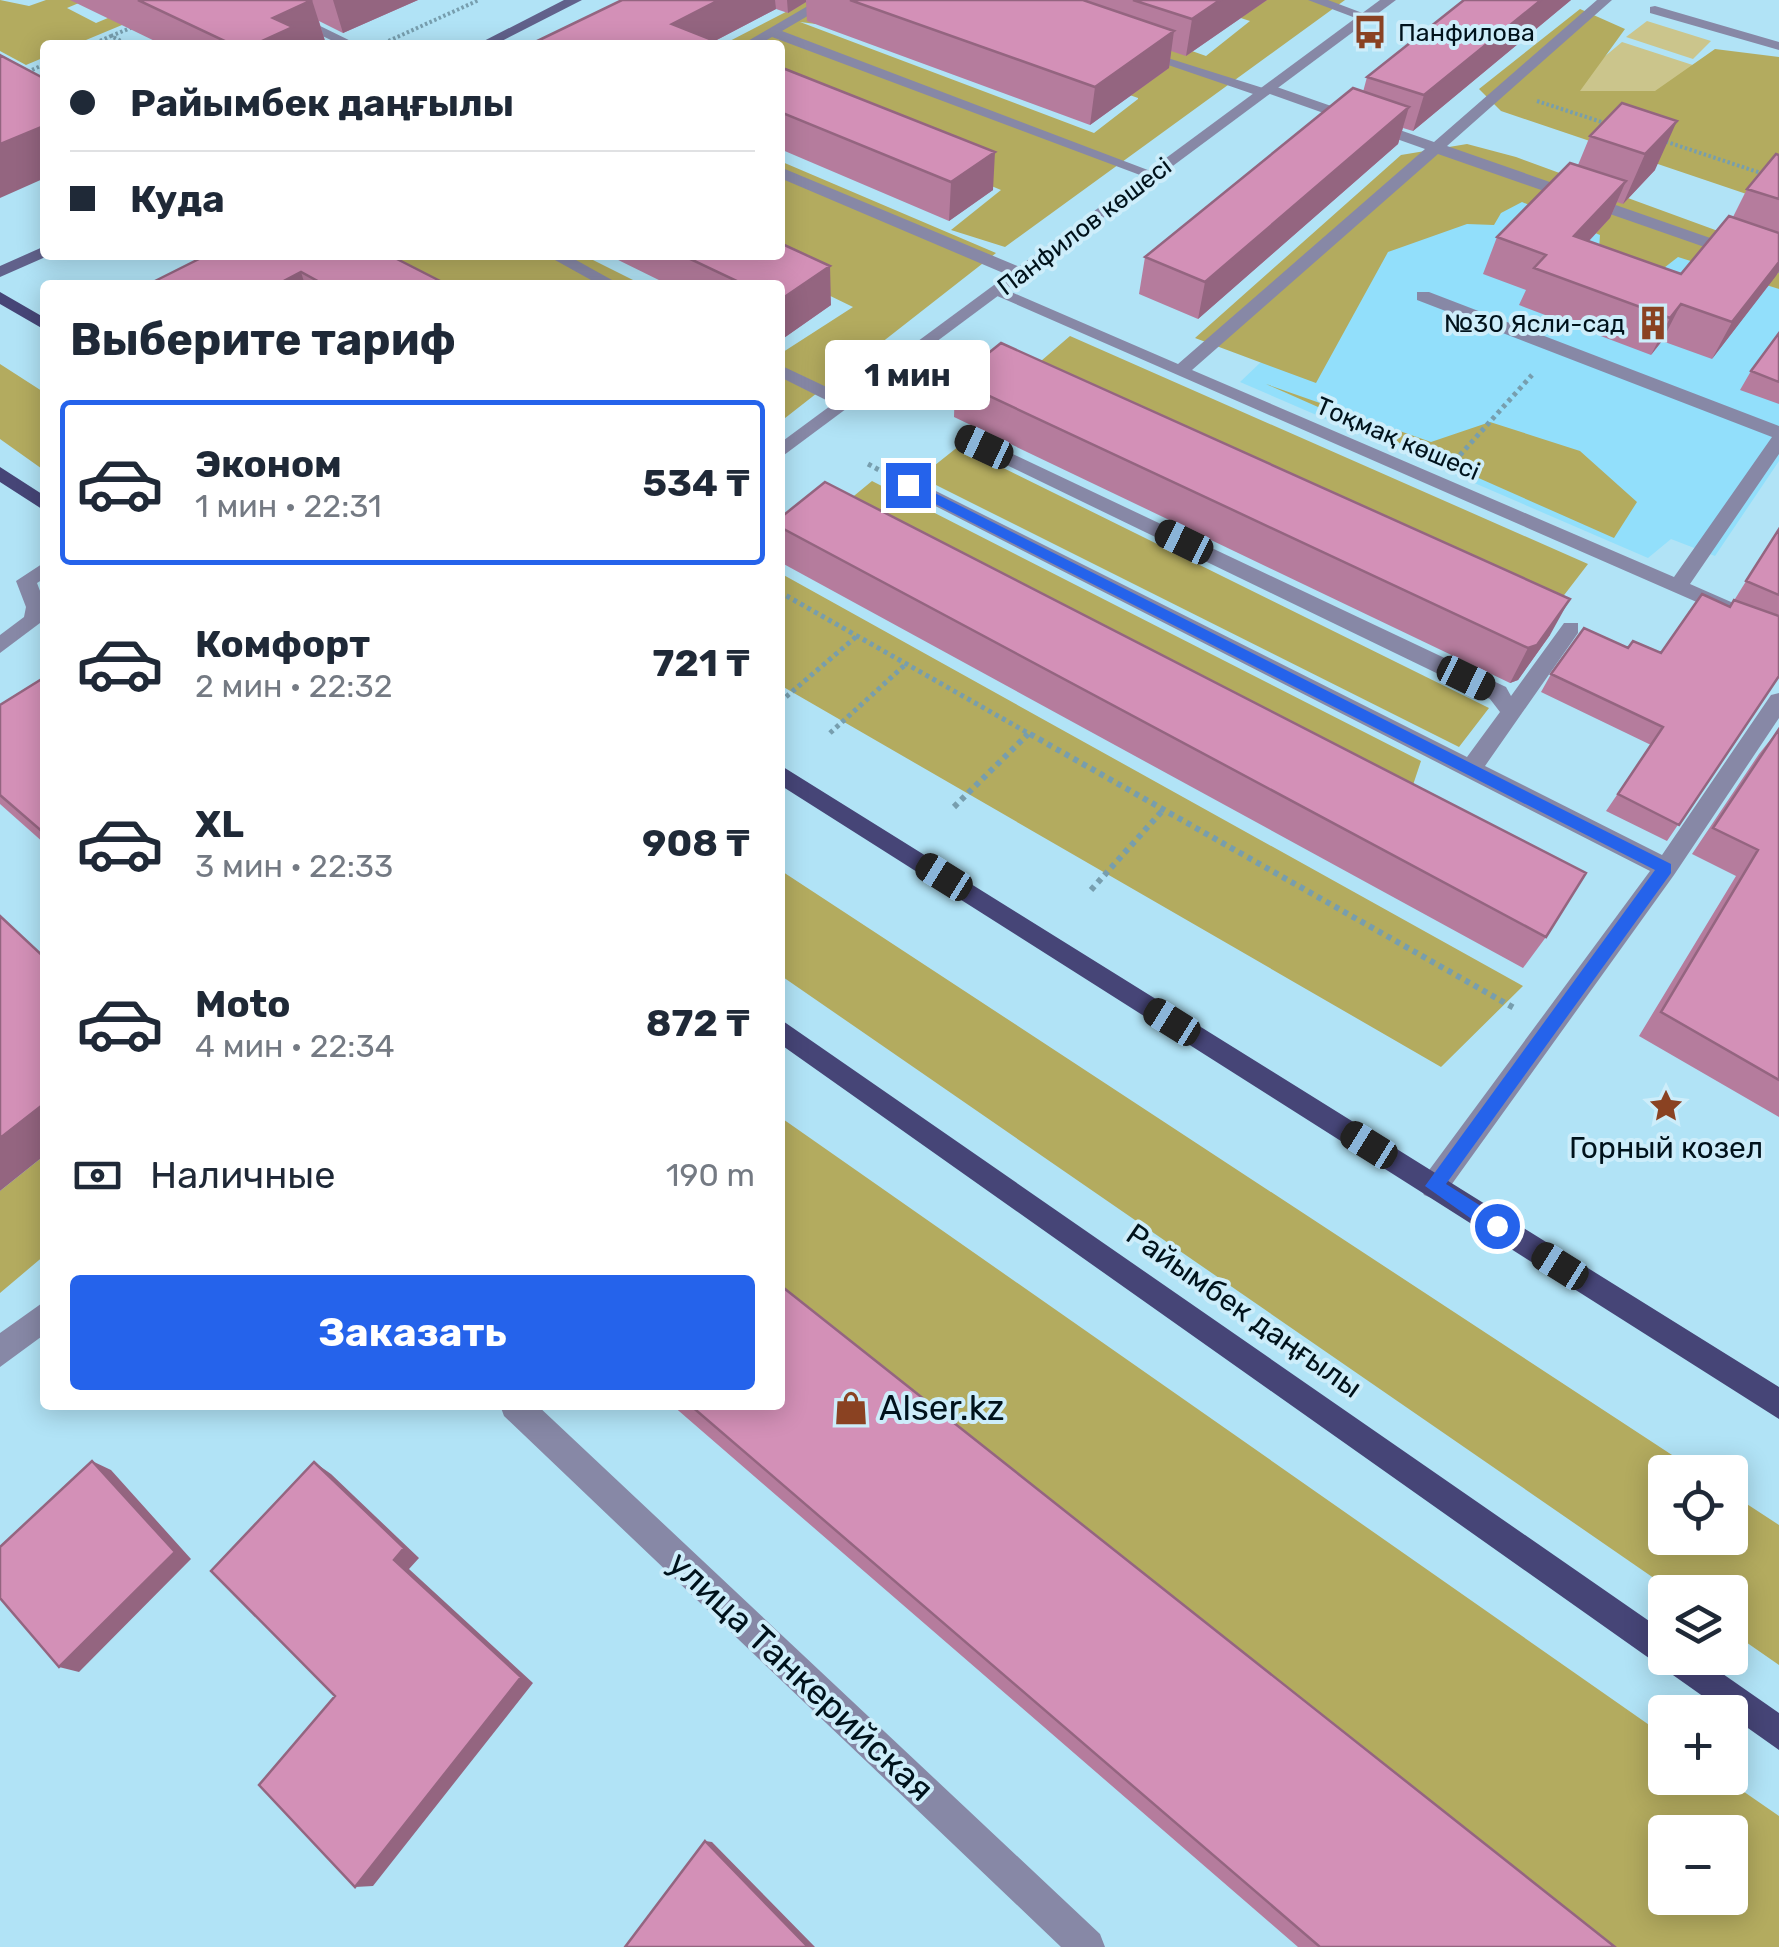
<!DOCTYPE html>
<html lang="ru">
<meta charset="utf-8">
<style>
:root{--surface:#fff;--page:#f2f2f3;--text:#1f2937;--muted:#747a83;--line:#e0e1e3;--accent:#2563eb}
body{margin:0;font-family:Rubik,sans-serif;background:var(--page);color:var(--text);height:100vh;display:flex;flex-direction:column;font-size:38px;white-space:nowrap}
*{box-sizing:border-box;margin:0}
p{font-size:32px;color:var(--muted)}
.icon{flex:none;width:55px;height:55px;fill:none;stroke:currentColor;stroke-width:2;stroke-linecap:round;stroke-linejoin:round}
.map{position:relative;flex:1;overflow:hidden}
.panel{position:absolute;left:40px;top:280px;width:745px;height:1130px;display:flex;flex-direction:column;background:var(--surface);border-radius:10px;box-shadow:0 5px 25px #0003}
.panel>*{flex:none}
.guide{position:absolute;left:40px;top:40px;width:745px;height:220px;border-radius:10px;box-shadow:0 5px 25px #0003;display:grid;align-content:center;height:220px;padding:0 30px;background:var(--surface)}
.tools{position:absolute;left:1648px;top:1455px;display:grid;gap:20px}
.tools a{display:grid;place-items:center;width:100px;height:100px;border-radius:10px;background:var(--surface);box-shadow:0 5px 25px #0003;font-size:50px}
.end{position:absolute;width:45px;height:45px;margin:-22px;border:12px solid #2563eb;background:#fff;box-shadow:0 0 0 5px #fff}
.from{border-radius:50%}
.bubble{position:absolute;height:70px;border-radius:10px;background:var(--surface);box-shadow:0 5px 25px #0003;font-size:32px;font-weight:700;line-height:70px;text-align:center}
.car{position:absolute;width:30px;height:60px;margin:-30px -15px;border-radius:12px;box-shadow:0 0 8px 2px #0007;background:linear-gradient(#222 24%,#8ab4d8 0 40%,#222 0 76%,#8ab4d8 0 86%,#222 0)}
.guide b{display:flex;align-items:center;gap:35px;height:95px;font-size:38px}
.guide b+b{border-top:2px solid var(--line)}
.guide i{width:25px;height:25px;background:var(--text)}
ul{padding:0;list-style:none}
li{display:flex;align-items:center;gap:30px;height:165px;margin:0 20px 15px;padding:0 10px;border:5px solid transparent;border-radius:10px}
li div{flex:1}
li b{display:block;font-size:38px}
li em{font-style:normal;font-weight:700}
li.on{border-color:var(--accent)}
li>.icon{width:90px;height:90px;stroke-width:1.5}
h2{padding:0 30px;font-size:45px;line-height:120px}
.pay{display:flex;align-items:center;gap:25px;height:110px;padding:0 30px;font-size:38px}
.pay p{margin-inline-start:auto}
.cta{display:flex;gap:20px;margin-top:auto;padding:20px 30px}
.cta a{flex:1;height:115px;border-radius:10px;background:var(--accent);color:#fff;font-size:40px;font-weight:700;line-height:115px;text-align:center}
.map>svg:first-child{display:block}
.built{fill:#92dffb}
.green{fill:#cbc58c}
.forest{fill:#b3ab5f;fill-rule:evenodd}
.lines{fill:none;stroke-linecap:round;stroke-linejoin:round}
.path-far2{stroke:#779eae;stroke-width:4;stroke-dasharray:2.5 2.5;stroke-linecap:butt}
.path-far1{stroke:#779eae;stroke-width:5;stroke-dasharray:4 4;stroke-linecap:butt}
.path{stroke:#779eae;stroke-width:6;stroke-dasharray:5 5;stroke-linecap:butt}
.service{fill:#8788a6;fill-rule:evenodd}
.minor{fill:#8788a6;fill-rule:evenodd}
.tertiary{fill:#8788a6;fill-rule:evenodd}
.secondary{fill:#61618b;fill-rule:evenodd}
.primary{fill:#464577;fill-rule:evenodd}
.wall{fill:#b57c9d}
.shaded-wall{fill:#946580}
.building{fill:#d390b7;stroke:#946580;stroke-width:2.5}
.route{fill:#2563eb}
.labels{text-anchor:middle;stroke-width:8;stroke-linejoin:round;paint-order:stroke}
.far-poi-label{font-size:25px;fill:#00121b;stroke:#cdedfa;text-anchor:start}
.far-street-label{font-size:25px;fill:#00121b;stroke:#cdedfa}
.poi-label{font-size:30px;fill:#00121b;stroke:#cdedfa}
.street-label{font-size:30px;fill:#00121b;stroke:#cdedfa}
.near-poi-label{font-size:35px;fill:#00121b;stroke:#cdedfa;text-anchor:start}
.near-street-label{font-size:35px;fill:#00121b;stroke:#cdedfa}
</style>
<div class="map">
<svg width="1779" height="1947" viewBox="0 0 1779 1947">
<rect width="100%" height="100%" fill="#b1e3f6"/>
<path class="built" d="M1458,174L1779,289V461L1715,556L1671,539L1648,558L1240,382Z"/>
<path class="green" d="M1647,21L1711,41L1693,59L1626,37Z
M1622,42L1708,70L1655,119L1567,88Z"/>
<path class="forest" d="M0,0L29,6L46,0H86L67,8L96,23L151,0H182L74,45H45V57L26,65L0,51Z
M809,0H1048L1206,56L1250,21L1185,0H1345L1005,247L951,230L1001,190L780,98V45H722ZM864,0L1138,98V99L1094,133L800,22L816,24Z
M1580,9L1625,29L1580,91H1655L1715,49L1779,57V205L1501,111L1479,89Z
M1467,144L1516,157L1759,246L1779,258V289L1678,257L1646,282L1597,277L1600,235L1522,202L1501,213L1494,225L1467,224L1388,252L1316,383L1195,338L1401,155Z
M780,161L996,253L780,422V354L853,307L746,255H780Z
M352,255H583L643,285H411Z
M1070,336L1588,564L1548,616L1019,380Z
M0,364L45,393V471L0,439Z
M1266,384L1431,442L1490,422L1580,451L1637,502L1614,538Z
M959,446L1489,708L1459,747L920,477Z
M872,481L1421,761L1401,821L826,519Z
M780,573L1523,986L1441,1067L780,685Z
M780,870L1698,1472H1665V1538H1730V1493L1779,1525V1665L1730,1631V1592H1674L780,975Z
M780,1117L1665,1736V1778H1724L1779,1816V1947H1573L780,1311ZM1665,1832H1730V1898H1665Z
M45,1155V1255L0,1293V1191Z"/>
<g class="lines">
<path class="path-far2" d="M111,36L133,27
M384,43L479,0
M91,45L111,36L129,45
M23,74L45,64
M1537,101L1611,125
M1661,140L1779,179"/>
<path class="path-far1" d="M1460,455L1532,375
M868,464L881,471
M780,599L785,595L1035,737
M780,702L857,636
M830,733L906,664
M1025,737L1029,733"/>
<path class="path" d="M1030,734L1514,1008
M954,807L1028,734
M1091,890L1163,810"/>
<path class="service" d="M818,0H835L782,31L1161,175L1148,178L772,37L758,45H741Z
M1308,0H1328L1373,17L1361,20Z
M1597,0H1612L1447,146L1779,262V273L1438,154L1192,370L1674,577L1772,437L1417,300V292H1429L1779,426V454L1690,584L1779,623V638L988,292L1002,288L1178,364L1425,149L1270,94L1259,96L1136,54V48L1263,88L1274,86L1434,142Z
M1655,6L1779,42V50L1650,13V7Z
M780,167L1027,270L1029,274L1015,278L780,178Z
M546,255H567L621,285H600Z
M780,365L852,399L855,403L846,409L840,407L780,377Z
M964,431L1506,687L1511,696L1564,623H1578V633L1485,766L1662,855L1771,695L1779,693V718L1674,875L1444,1195L1434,1199L1424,1195L1420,1186L1424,1177L1650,871L902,489V481H916L1467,757L1500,712L1490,699L957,441V433Z
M45,562V578L37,583L45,604L44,620L0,653V635L24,617L26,607L16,581Z
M500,1405H537L1100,1934L1105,1947H1061L504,1416Z"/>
<path class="minor" d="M249,0H267L359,45H341Z
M45,1301V1334L0,1367V1333Z"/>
<path class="tertiary" d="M1380,0H1396L780,458V443Z"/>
<path class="secondary" d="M564,0H582L494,45H476Z
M45,246V255H50L0,277V266Z"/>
<path class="primary" d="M0,292L45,318V330L0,304Z
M0,467L45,496V511L0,482Z
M780,765L1779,1387V1419L780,785Z
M780,1019L1665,1632V1658H1700L1779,1713V1750L780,1044Z"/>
</g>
<path class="wall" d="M70,0H418L343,33L319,21L325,41L317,45H163Z
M622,0H1267L1186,56L1171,51L1169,68L1090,125L807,21L806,2L788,13L776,9L715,41Z
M1464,0H1571L1413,131L1403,128L1398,144L1198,319L1139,294L1145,257L1363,92L1367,77Z
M780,67L993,190L949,221L780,149Z
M1622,103L1655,170L1623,204L1617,202L1610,218L1589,241L1681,274L1733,217L1747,189L1779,155V271L1712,359L1662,341L1651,355L1519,305L1526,290L1483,274L1497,237L1578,165L1590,136Z
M207,255L448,285H147Z
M608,255H780L831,305L781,340L780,339V285H669Z
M1779,333V404L1740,390L1751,371Z
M955,380L1550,635L1518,680L1510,683L954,417Z
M780,518L1546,937L1523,968L780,562Z
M1779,528V676L1667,841L1606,811L1651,745L1541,692L1551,674L1628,648L1661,653L1730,607Z
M45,677V844L0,804V705Z
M1779,729V1117L1639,1036L1736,876L1692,854L1759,754Z
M672,1405H780L1615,1947H1298Z"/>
<path class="shaded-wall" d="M312,0L325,41L317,45H253L273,18Z
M333,0H418L343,33Z
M719,0H775L776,9L707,45L672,24Z
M787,0H806V2L788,13Z
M1220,0H1267L1186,56L1192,19Z
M1541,0H1571L1413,131L1424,95Z
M1174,31L1169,68L1090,125L1095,87Z
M1409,107L1398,144L1198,319L1205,282Z
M1677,121L1655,170L1623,204L1645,154Z
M41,127L45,135V178L0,198V144Z
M995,152L993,190L949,221L951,182Z
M1626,181L1610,218L1559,273L1574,236Z
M1779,262V271L1776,276L1712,359L1732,322Z
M830,266L831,305L781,340L780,300Z
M301,272L305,285H276Z
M1681,304L1662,341L1651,355L1670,318Z
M1570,599L1550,635L1518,680L1510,683L1528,648Z
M45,1103V1155L0,1191V1138Z
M92,1461L111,1470L191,1559L79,1672L59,1667Z
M314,1462L331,1474L419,1558L409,1569L533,1683L373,1886L355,1887L394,1560Z
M705,1841L712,1842L815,1947H808Z"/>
<path class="building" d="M138,0H312L273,18L293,27L253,45H233Z
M622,0H719L672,24L725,45H529Z
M850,0H1083L1174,31L1095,87Z
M1133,0H1220L1192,19Z
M1464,0H1541L1424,95L1367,77Z
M0,55L45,79V129L41,127L0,144Z
M780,67L995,152L951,182L780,112Z
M1353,88L1409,107L1205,282L1145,257Z
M1622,103L1677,121L1645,154L1590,136Z
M1776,154L1779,155V199L1747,189Z
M1570,163L1626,181L1574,236L1681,274L1729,216L1779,233V262L1732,322L1681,304L1670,318L1534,268L1546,255L1497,237Z
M780,243L830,266L780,300V285H745L682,255H780Z
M207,255H389L448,285H325L301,272L276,285H147Z
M1779,333V382L1751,371Z
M1001,343L1570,599L1537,645L1528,648L955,380Z
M825,482L1586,873L1546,937L780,527V518Z
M1779,529V595L1746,581Z
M1702,594L1730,607L1734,600L1779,616V676L1679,825L1618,794L1663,727L1551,674L1584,628L1628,648L1633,641L1661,653Z
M45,677V834L0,795V705Z
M1779,729V1080L1661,1012L1758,850L1713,828Z
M0,916L45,958V1103L0,1138Z
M780,1285L1615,1947H1320L690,1405H780Z
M92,1461L175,1552L59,1667L0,1598V1547Z
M314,1462L404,1548L394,1560L521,1677L355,1887L259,1785L335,1696L211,1571Z
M705,1841L808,1947H625Z"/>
<path class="route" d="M904,482H913L1671,864V873L1446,1184L1503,1220V1232H1490L1425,1186L1655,870L904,488Z"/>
<defs>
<g id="bus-bare" transform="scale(2.7)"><path d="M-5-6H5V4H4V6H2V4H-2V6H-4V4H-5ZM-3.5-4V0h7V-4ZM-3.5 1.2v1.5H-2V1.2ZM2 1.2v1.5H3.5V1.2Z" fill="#8a4222" stroke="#cdedfa" stroke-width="2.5" paint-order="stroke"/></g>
<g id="building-bare" transform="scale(2.7)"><path d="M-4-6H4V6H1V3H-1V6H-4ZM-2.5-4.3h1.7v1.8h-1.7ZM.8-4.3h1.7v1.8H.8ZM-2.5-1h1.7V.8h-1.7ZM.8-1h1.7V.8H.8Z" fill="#8a4222" stroke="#cdedfa" stroke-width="2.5" paint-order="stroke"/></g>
<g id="sight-bare" transform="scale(2.7)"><path d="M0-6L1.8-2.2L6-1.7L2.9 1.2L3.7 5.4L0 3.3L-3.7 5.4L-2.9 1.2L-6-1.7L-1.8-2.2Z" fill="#8a4222" stroke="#cdedfa" stroke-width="2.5" paint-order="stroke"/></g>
<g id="shop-bare" transform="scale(2.7)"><path d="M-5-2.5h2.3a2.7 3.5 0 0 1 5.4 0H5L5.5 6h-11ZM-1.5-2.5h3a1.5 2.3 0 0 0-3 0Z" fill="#8a4222" stroke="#cdedfa" stroke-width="2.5" paint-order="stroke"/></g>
</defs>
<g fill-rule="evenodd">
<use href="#bus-bare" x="1370" y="32"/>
<use href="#building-bare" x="1653" y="323"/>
<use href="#sight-bare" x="1666" y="1106"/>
<use href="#shop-bare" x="851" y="1408"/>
</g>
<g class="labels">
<g class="far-poi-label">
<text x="1398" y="41">Панфилова</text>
<text x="1625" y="332" text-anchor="end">№30 Ясли-сад</text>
</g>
<g class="far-street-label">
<text transform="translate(1084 226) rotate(-37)" y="9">Панфилов көшесі</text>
<text transform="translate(1398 438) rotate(23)" y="9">Тоқмақ көшесі</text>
</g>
<g class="poi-label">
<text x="1666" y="1158">Горный козел</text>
</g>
<g class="street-label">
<text transform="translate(1244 1311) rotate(35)" y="10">Райымбек даңғылы</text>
</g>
<g class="near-poi-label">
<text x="879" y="1420">Alser.kz</text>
</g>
<g class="near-street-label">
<text transform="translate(801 1676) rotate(43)" y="12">улица Танкерийская</text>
</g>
</g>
</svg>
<div class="tools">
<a><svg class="icon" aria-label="locate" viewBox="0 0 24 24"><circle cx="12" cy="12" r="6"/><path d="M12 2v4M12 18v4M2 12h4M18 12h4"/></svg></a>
<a><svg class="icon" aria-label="layers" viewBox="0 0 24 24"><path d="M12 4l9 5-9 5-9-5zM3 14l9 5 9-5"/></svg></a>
<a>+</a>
<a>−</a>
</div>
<i class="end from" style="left:1497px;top:1226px"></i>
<i class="end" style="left:908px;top:485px"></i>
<div class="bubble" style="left:825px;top:340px;width:165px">1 мин</div>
<i class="car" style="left:984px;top:447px;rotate:295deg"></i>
<i class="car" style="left:1184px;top:542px;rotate:296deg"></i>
<i class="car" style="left:1466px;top:678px;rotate:116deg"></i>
<i class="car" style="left:944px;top:877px;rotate:302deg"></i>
<i class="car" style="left:1172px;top:1022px;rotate:302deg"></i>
<i class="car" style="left:1369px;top:1145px;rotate:302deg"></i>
<i class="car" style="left:1560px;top:1266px;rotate:302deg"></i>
<div class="guide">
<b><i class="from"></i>Райымбек даңғылы</b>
<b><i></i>Куда</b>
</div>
<section class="panel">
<h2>Выберите тариф</h2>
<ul>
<li class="on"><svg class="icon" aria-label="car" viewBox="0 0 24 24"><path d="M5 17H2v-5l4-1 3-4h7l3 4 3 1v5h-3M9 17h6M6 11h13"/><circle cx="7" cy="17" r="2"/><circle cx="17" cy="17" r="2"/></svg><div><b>Эконом</b><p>1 мин · 22:31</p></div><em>534 ₸</em></li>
<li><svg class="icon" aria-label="car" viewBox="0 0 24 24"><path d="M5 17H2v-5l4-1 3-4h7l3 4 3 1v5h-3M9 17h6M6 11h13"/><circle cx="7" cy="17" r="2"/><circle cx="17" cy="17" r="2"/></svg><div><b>Комфорт</b><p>2 мин · 22:32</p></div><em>721 ₸</em></li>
<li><svg class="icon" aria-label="car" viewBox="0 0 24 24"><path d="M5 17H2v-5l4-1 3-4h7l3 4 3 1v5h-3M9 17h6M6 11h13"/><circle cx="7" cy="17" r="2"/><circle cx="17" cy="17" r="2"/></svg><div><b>XL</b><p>3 мин · 22:33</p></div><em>908 ₸</em></li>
<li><svg class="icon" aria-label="car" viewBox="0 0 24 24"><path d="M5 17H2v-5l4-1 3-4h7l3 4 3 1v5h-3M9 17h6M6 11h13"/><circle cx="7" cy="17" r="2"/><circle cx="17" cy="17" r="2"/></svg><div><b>Moto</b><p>4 мин · 22:34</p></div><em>872 ₸</em></li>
</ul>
<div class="pay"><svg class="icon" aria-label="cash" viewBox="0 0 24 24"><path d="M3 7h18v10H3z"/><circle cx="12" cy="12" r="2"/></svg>Наличные<p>190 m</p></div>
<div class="cta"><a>Заказать</a></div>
</section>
</div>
